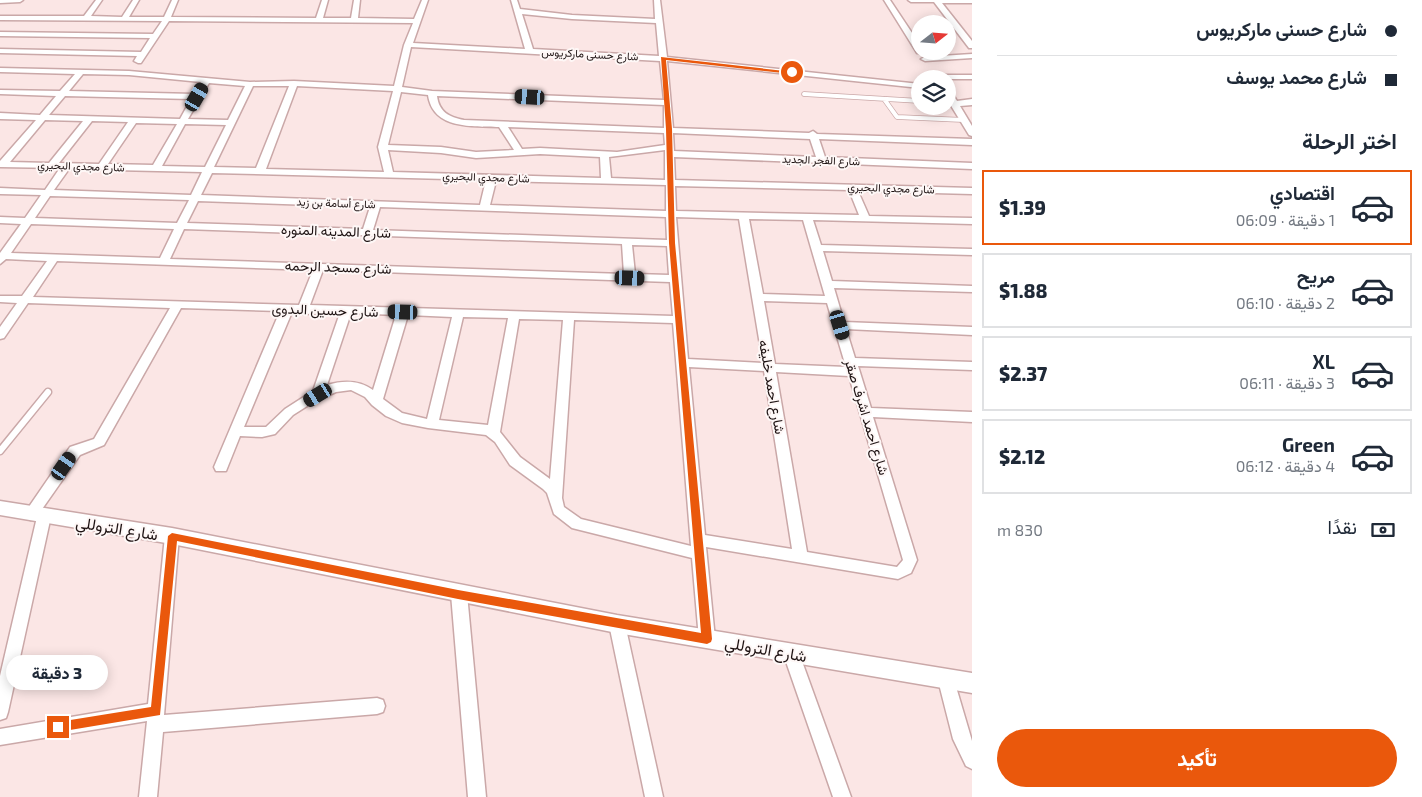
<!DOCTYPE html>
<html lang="ar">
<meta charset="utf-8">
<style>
:root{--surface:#fff;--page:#f2f2f3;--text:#1f2937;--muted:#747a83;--line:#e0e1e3;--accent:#ea580c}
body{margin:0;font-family:"Exo 2",Vazirmatn,sans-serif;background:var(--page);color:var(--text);direction:rtl;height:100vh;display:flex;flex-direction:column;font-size:19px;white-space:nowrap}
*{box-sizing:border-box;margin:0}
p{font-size:16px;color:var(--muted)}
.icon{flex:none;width:28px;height:28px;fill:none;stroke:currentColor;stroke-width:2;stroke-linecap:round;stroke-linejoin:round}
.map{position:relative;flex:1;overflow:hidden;direction:ltr}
.drawer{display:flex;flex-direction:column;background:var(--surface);width:450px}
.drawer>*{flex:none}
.guide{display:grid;align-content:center;height:110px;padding:0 25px;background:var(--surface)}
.needle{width:32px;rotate:73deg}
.buttons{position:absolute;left:911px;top:15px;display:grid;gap:10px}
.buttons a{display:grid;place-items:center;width:45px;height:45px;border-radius:50%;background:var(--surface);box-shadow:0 2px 12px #0003;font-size:25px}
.end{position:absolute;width:22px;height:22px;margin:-11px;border:6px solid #ea580c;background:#fff;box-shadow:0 0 0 2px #fff}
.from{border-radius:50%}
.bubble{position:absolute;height:35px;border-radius:18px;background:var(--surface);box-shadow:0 2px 12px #0003;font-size:16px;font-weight:800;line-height:35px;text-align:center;direction:rtl}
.car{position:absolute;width:15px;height:30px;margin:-15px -8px;border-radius:6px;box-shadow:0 0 4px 1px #0007;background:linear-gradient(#222 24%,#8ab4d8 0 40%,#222 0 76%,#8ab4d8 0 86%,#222 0)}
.guide b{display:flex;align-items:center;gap:18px;height:48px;font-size:19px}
.guide b+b{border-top:1px solid var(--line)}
.guide i{width:12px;height:12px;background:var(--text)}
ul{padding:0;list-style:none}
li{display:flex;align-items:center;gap:15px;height:75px;margin:0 10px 8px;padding:0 15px;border:2px solid var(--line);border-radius:0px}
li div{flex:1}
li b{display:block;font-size:19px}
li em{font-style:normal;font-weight:800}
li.active{border-color:var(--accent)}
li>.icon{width:45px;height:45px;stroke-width:1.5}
h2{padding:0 25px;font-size:22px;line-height:60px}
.pay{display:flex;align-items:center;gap:12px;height:55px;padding:0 25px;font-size:19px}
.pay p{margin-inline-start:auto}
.action{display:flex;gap:10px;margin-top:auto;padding:10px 25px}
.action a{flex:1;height:58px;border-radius:30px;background:var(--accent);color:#fff;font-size:20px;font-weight:800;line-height:58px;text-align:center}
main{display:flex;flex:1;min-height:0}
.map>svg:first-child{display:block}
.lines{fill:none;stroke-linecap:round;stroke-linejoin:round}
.service-far1-casing{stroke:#caa8a8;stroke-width:5.5}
.service-casing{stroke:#caa8a8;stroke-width:9}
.minor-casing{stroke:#caa8a8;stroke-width:3}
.tertiary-casing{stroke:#caa8a8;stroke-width:3}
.service-far1{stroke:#fff;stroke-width:4}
.service{stroke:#fff;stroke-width:6}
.minor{fill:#fff;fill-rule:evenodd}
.tertiary{fill:#fff;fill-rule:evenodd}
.route{fill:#ea580c}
.labels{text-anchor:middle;stroke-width:4;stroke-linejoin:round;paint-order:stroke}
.far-street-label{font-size:11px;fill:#1d1212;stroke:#fef7f6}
.street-label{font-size:14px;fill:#1d1212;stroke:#fef7f6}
.near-street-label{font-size:16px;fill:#1d1212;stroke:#fef7f6}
</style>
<main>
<section class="drawer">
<div class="guide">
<b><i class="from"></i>شارع حسنى ماركريوس</b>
<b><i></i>شارع محمد يوسف</b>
</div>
<h2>اختر الرحلة</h2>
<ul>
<li class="active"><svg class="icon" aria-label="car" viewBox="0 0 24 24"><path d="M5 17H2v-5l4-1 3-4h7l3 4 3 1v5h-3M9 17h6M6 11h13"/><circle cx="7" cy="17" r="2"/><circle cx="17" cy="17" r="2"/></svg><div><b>اقتصادي</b><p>1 دقيقة · 06:09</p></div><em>$1.39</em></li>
<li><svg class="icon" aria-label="car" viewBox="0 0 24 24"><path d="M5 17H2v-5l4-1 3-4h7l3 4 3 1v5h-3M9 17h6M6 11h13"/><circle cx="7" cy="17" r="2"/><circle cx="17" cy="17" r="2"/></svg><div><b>مريح</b><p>2 دقيقة · 06:10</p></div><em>$1.88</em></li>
<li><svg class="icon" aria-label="car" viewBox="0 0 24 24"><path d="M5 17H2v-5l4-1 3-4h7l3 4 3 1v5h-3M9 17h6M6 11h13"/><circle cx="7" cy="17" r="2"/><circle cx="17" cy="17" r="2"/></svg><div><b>XL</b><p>3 دقيقة · 06:11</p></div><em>$2.37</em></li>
<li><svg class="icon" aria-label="car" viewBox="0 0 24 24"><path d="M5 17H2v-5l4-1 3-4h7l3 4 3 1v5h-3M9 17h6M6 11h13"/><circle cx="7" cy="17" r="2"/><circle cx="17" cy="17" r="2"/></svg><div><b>Green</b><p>4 دقيقة · 06:12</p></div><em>$2.12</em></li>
</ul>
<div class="pay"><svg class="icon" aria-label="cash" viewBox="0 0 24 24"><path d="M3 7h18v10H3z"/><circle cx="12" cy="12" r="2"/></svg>نقدًا<p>830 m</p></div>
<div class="action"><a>تأكيد</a></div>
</section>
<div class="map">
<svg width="972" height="797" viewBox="0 0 972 797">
<rect width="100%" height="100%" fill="#fbe6e5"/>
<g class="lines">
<g class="service-far1-casing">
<path id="service-far1" d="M804,94L920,101
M884,99L897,117L964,120"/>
</g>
<g class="service-casing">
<path id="service" d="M0,451L48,392"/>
</g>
<g class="minor-casing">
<path id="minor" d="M0,0H23L20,2L0,3Z
M96,0H102L91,16L122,17L133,0H139L129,17H164L172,0H178L171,17L316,18L322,0H328L323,18H351L354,0H360L358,18L414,19L422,0H428L413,43L525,49L511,0H517L520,9L572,15L655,19L654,0H660L667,57L920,84V88L667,61L673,128L809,133L813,131L817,134L972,139V145L819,139L825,157L972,163V169L674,157L675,180L972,188V194L858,191L869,216L972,218V224L813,220L821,245L972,249V255L823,251L832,281L972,286V292L834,288L844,322L972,327V335L846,329L855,358L972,362V370L858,366L871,408L972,412V422L873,417L917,560L911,573L898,579L706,547L715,639L713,644L707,646L701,644L699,639L692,558L572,528L554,514L547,493L543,489L510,465L495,442L486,435L428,428L402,423L386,416L372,405L365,397L351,390L336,392L315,401L293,415L275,434L262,437L240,436L226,471H216L214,467L280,311L181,308L104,445L80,455L40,512H49L51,516L8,712L6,718L0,720V676L37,517L31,520L26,518L24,514L70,447L94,439L170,308L28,303L4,338L0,339V327L17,303L0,302V296H22L47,261L6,259L0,264V253L21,224L0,223V217L25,218L41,195L0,194V188L45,190L60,168L0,167V161L36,120L0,119V113L40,115L56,96L0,94V90L60,91L75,74L0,72V68L129,71L250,82L294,81L394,86L404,45L413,23L169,21L141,63H138L134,61L137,56L0,53V49L141,52L150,38L0,36V32L153,34L162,21L0,20V16H84ZM522,14L572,19L656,23L659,56L533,49ZM411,47L660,61L664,100L432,91L402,87ZM83,74L129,75L201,82L194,94L69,91ZM209,83L245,86L228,120L188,119ZM253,86H289L256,168L214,167ZM297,86L393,91L378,147L384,172L266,169ZM401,92L428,95C433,130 473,126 499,127L514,150L476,152L441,147L388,145ZM65,96L191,99L180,119L49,115ZM437,96L664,105V128L464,120C449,117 439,112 437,96ZM45,120L83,121L49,163L10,162ZM92,121L128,122L99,164L59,163ZM136,123L177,124L153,165L108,164ZM185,124L226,125L205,167L162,166ZM508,127L664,133L665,145L617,152L540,148L522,149ZM673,133L810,139L816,157L674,151ZM388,150L441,153L476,158L540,154L600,157L601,178L393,172ZM665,150V180L611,178L609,157ZM69,169L202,172L191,195L54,190ZM212,173L486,180L480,205L201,195ZM496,181L666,185V211L490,205ZM675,186L849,190L859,215L676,211ZM50,196L189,200L177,223L35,218ZM198,201L370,207L363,229L187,223ZM380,207L666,217L667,240L373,230ZM676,217L739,219L763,363L688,359ZM749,219L803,220L825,296L763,294ZM31,224L174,229L160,258L11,253ZM184,229L622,244L624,274L170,259ZM632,245L667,246L669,275L635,274ZM57,261L313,270L299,305L33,297ZM323,270L670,282L673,316L310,305ZM764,301L827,303L846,367L775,364ZM292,312L303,314L340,313L313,391L285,409L266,427H244ZM351,313L396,315L373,390C359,380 344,380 327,385ZM408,315L452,317L427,419L402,413L383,399ZM463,317L508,318L488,425L439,420ZM519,319L563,320L550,479L520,457L500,432ZM574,320L673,323L691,546L581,519L564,507L562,498ZM689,367L764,371L792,549L705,535ZM776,372L849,376L903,560L897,567L807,552Z
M884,0H890L920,45V51H924L923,53H917Z
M908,0H972V3H942L972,41V48H969L934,2H911Z
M972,54V58L925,61L921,59L925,57Z
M934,75H972V79H934Z
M948,91H951L957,101L972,99V105L960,106L972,126V136L969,135L950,104L948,99Z
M172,530L177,532L179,536L164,715L377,698L383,700L385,706L383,712L377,714L163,732L157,797H139L147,721L0,745V729L148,704L165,536L167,532Z
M459,587L464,589L467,594L486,797H468L451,594L454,589Z
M617,617L623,619L625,624L663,797H645L609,624L611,619Z
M791,646L797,648L799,653L851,797H833L783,653L785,648Z
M946,672L952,675L954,680L972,741V769L966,766L953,739L938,680L940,675Z"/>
</g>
<g class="tertiary-casing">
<path id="tertiary" d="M0,501L172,528L617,615L972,673V693L617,633L172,544L0,515Z"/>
</g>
<use href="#service-far1" class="service-far1"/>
<use href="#service" class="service"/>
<use href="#minor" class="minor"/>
<use href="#tertiary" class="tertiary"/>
</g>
<path class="route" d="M661,57L794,72L792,74L666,60L672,129L675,243L712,639L711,642L707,644L458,599L177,541L160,715L58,732L55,731L53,727L58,722L151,707L168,536L172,533L458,590L701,633L669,243L666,129Z"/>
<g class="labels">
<g class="far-street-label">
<text transform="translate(590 54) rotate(3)" y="4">شارع حسنى ماركريوس</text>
<text transform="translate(821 160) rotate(2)" y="4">شارع الفجر الجديد</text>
<text transform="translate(81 166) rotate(2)" y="4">شارع مجدي البحيري</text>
<text transform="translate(486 177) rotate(2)" y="4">شارع مجدي البحيري</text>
<text transform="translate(891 188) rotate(2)" y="4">شارع مجدي البحيري</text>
<text transform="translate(336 203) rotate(2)" y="4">شارع أسامة بن زيد</text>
</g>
<g class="street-label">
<text transform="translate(336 231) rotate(2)" y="5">شارع المدينه المنوره</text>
<text transform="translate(338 267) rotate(2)" y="5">شارع مسجد الرحمه</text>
<text transform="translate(325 310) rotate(2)" y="5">شارع حسين البدوى</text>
<text transform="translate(772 387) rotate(80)" y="5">شارع احمد خليفه</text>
<text transform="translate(867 417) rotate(73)" y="5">شارع احمد اشرف صقر</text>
</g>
<g class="near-street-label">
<text transform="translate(117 528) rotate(9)" y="6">شارع التروللي</text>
<text transform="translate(766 649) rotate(10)" y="6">شارع التروللي</text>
</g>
</g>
</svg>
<div class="buttons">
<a><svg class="needle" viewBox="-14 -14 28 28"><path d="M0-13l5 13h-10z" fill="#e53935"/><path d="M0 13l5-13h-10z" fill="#747a83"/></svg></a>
<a><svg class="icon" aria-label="layers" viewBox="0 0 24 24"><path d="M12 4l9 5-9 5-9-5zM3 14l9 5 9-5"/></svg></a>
</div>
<i class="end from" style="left:792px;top:72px"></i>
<i class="end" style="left:58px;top:727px"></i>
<div class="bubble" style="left:6px;top:655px;width:102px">3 دقيقة</div>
<i class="car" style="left:197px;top:97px;rotate:30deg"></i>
<i class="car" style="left:530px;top:97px;rotate:273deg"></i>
<i class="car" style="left:630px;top:278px;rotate:92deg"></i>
<i class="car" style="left:403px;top:312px;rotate:272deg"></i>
<i class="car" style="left:840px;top:325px;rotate:163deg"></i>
<i class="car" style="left:318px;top:395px;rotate:239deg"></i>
<i class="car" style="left:64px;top:466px;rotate:35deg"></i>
</div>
</main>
